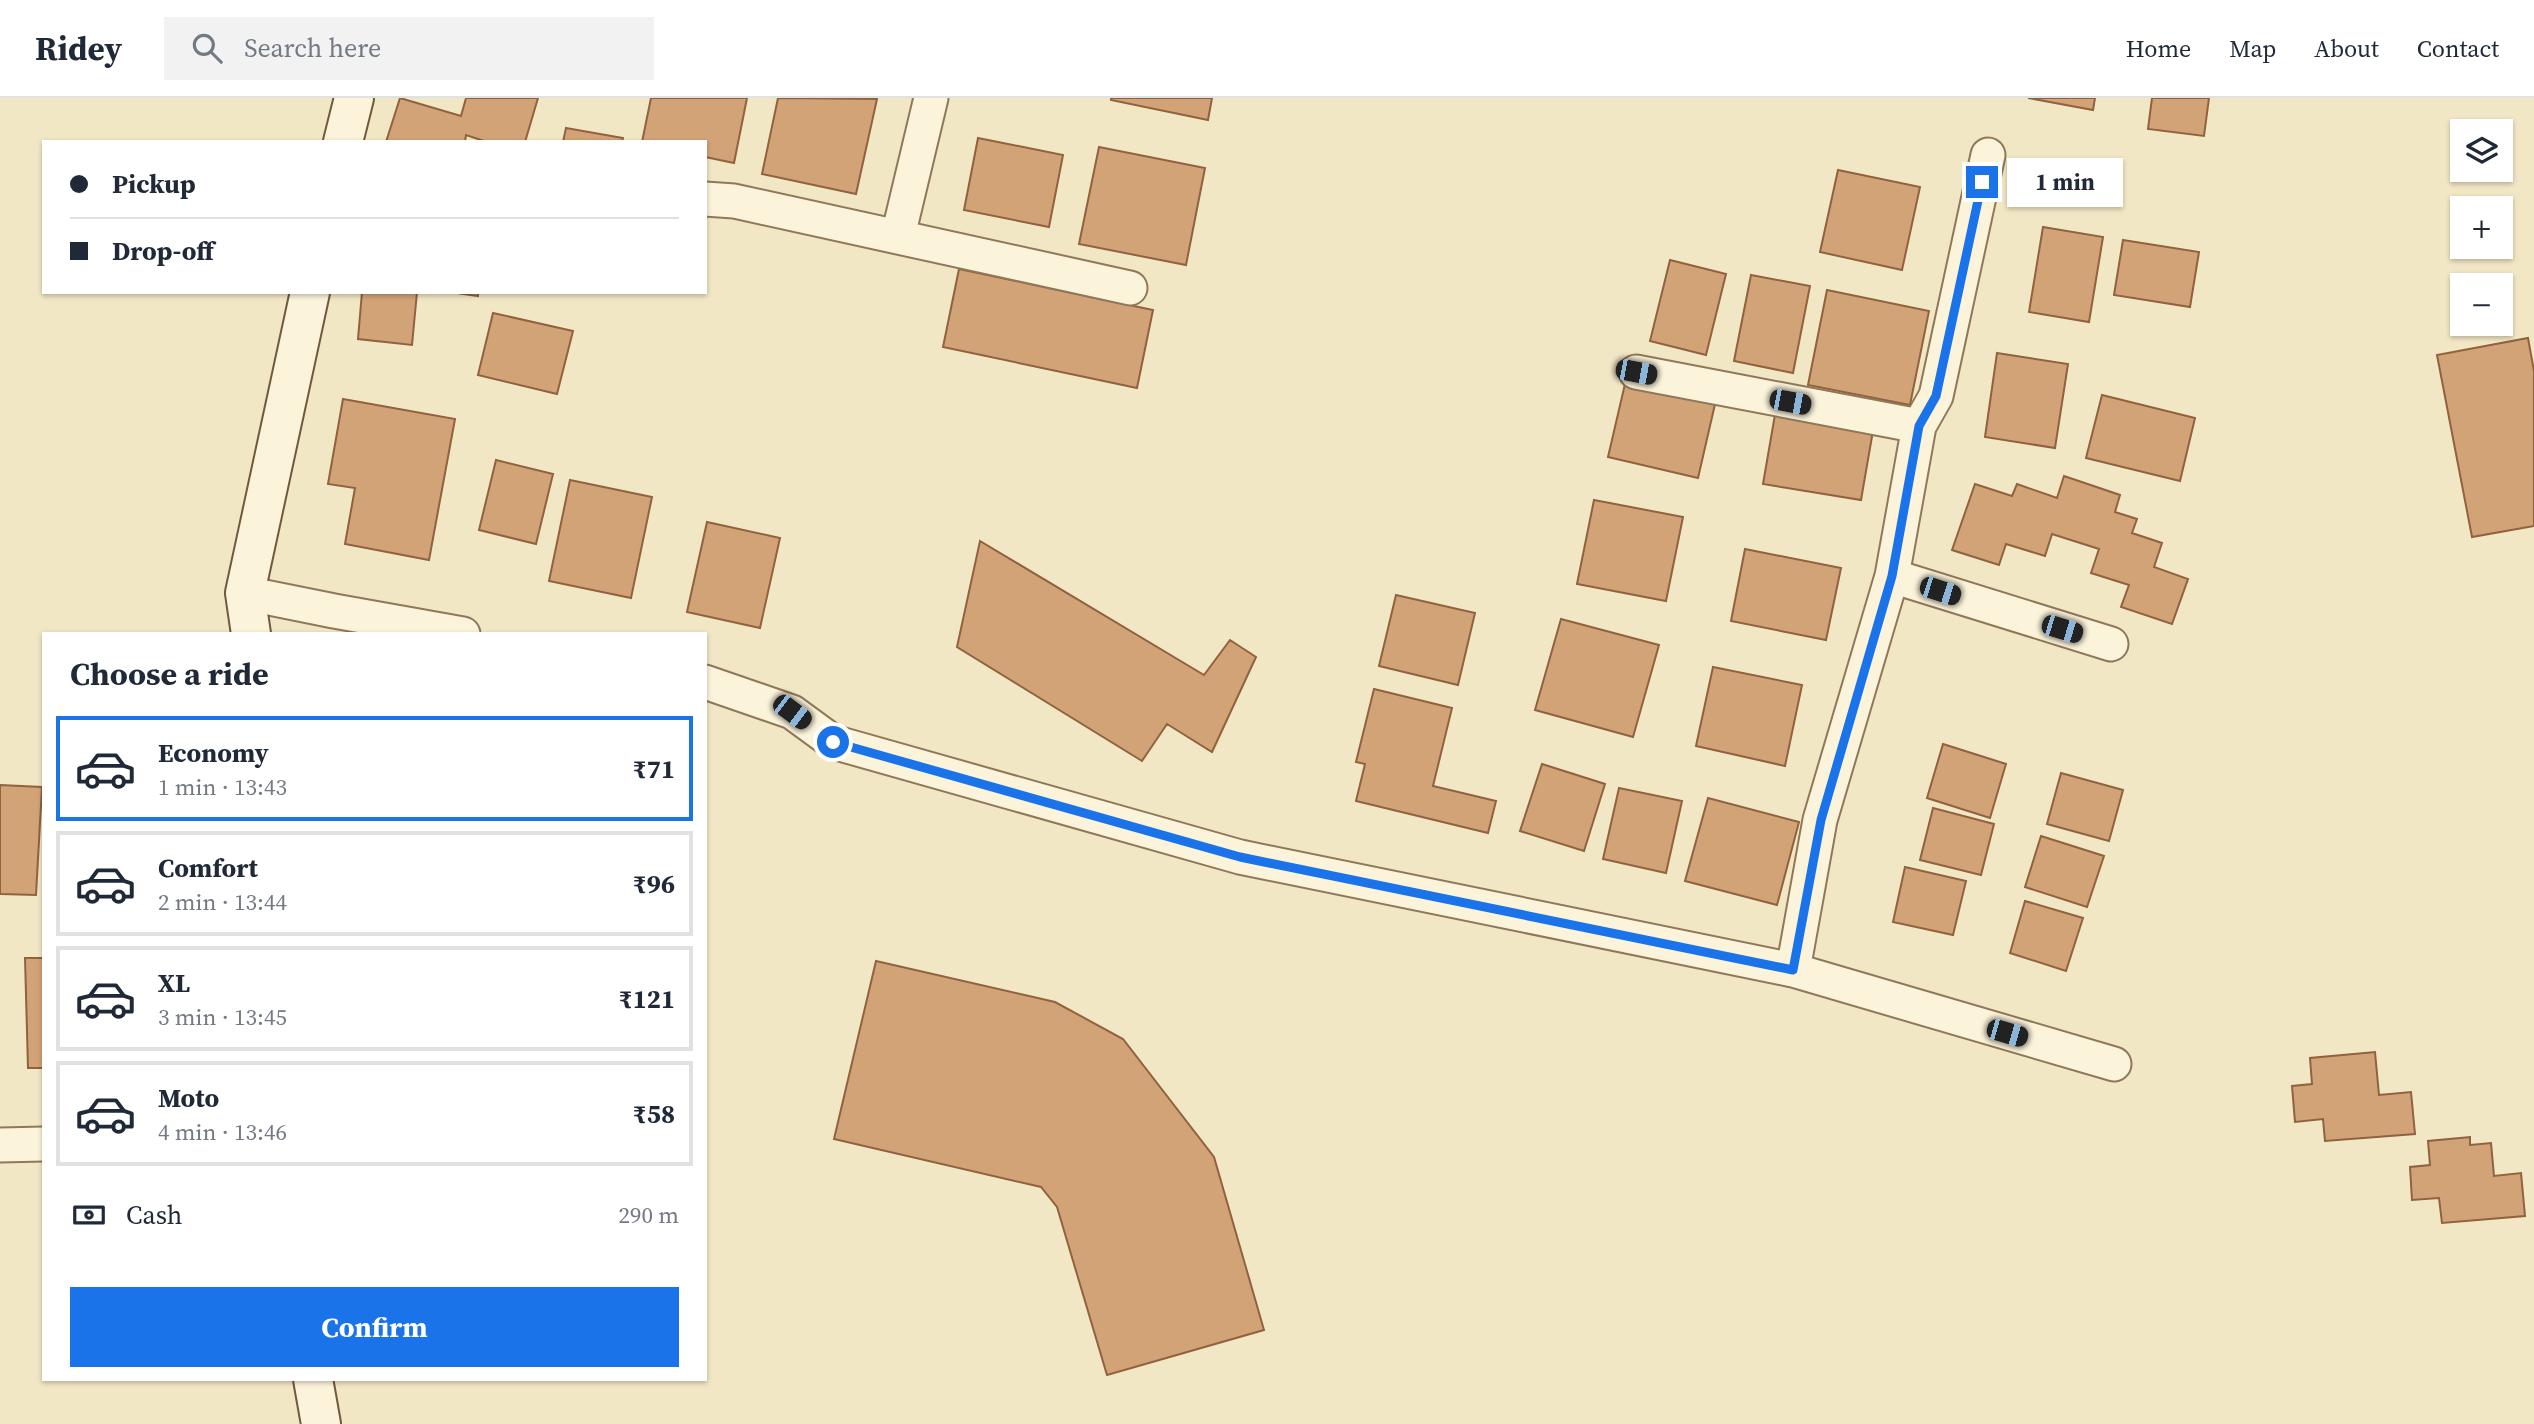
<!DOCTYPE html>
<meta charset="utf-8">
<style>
:root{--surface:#fff;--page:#f2f2f3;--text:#1f2937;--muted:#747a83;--line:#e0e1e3;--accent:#1a73e8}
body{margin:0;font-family:"Source Serif 4",serif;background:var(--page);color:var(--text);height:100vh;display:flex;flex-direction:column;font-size:26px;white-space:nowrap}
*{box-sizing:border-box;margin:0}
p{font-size:23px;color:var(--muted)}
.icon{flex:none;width:38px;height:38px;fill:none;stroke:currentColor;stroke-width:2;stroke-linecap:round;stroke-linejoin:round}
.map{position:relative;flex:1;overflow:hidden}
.panel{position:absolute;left:42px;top:534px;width:665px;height:749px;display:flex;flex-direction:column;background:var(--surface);border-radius:0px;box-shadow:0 2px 5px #0004}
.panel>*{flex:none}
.guide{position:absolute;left:42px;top:42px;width:665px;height:154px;border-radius:0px;box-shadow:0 2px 5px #0004;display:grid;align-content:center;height:154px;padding:0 28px;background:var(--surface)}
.buttons{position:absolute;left:2450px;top:21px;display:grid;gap:14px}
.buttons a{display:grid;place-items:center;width:63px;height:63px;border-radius:0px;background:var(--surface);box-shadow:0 2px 5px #0004;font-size:35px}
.end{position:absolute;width:32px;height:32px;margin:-16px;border:9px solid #1a73e8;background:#fff;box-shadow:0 0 0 4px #fff}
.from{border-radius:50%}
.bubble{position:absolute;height:49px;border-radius:0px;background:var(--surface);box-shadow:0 2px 5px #0004;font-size:23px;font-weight:700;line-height:49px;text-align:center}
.car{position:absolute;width:21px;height:42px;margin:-21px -10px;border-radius:9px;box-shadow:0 0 5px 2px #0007;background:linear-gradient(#222 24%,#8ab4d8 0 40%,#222 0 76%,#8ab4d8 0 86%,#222 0)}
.guide b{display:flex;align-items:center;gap:24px;height:66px;font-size:26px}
.guide b+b{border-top:2px solid var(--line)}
.guide i{width:18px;height:18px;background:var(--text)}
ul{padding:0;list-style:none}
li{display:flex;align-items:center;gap:21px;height:105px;margin:0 14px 10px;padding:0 14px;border:4px solid var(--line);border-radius:0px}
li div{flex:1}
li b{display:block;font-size:26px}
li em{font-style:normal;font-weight:700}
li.current{border-color:var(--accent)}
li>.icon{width:63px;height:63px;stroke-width:1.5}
h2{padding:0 28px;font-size:32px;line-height:84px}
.pay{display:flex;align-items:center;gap:18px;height:77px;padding:0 28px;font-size:26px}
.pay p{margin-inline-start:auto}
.cta{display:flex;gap:14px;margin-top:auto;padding:14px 28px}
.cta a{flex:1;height:80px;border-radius:0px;background:var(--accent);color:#fff;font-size:28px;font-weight:700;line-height:80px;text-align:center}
header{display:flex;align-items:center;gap:42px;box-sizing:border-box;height:98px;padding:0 35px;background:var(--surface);border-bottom:2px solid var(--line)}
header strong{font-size:33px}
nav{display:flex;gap:38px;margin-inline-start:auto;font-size:24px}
.search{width:490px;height:63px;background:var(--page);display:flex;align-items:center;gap:18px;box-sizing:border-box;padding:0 24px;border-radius:0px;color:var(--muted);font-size:26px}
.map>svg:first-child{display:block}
.building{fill:#d3a378;stroke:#90623d;stroke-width:2}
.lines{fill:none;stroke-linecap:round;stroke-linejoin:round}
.street-casing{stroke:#8f7859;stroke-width:37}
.secondary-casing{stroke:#71593c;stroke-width:42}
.street{stroke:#fbf3da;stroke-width:33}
.secondary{stroke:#fbf3da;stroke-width:38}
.route{stroke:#1a73e8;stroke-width:9}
</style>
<header>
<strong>Ridey</strong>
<div class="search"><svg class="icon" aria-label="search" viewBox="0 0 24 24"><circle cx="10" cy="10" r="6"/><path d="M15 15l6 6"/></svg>Search here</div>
<nav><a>Home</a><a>Map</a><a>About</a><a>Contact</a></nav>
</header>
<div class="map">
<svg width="2534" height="1326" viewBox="0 0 2534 1326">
<rect width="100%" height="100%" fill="#f2e7c5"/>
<path class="building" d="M400,0L461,18L466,0H538L525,44H487L466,37L465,44H386Z
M651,0H747L734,65L705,59V44H642Z
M778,0L877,1L856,96L762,76Z
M1111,0H1212L1208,22L1111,2Z
M2028,0H2095L2093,12Z
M2152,0H2209L2204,38L2148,31Z
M566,30L623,40L622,44H563Z
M978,40L1063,57L1049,129L964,112Z
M1099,49L1205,70L1186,167L1079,146Z
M1838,72L1920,89L1902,172L1820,154Z
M2043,129L2103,139L2089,224L2029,214Z
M2123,142L2199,154L2190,209L2114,197Z
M1670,162L1726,176L1706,257L1650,243Z
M959,171L1153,212L1137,290L943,249Z
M1751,177L1810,188L1793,275L1734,263Z
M1827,192L1929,213L1910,307L1808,287Z
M362,194H417L412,247L358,241Z
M450,194H478V198Z
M493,215L573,233L557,296L478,277Z
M2528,240L2534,273V428L2472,439L2437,257Z
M1997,255L2068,266L2055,350L1985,339Z
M1628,273L1718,293L1698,380L1608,359Z
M2102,297L2195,320L2180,383L2086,360Z
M343,301L455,321L429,462L345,446L355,390L328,386Z
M1777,305L1875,321L1861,402L1763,386Z
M496,362L553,376L536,446L479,432Z
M2064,378L2120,397L2115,414L2137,421L2132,435L2162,445L2154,469L2188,481L2172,526L2121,509L2129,487L2091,475L2099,451L2052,436L2045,458L2006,446L1999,467L1952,452L1975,386L2012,398L2017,386L2057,400Z
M570,382L652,399L631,500L549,483Z
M1594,402L1683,419L1666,503L1577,486Z
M707,424L780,440L760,530L687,514Z
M980,443L1204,577L1230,542L1256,559L1212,654L1167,626L1142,663L957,549Z
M1745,451L1841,470L1826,542L1731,523Z
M1396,497L1475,515L1458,587L1379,568Z
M1561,521L1659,547L1633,639L1535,612Z
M1713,569L1802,587L1785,668L1696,648Z
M1374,591L1452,610L1433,688L1496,703L1488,735L1356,703L1365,666L1356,664Z
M1943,646L2006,666L1990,720L1927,700Z
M1542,666L1605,686L1584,753L1520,733Z
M2061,675L2123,692L2109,743L2047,726Z
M0,687L42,689L36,797L0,796Z
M1619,690L1682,703L1666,775L1603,761Z
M1708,700L1799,724L1777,807L1685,783Z
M1933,710L1994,726L1981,777L1920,762Z
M2041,738L2104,758L2087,809L2025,789Z
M1905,769L1966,783L1953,837L1893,824Z
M2025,803L2083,820L2066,873L2010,855Z
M25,860H44V970H28Z
M876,863L1055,904L1123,941L1214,1059L1264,1232L1107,1277L1057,1109L1041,1089L834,1041Z
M2375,954L2379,997L2411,994L2415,1036L2325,1043L2323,1021L2295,1024L2292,988L2312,986L2310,960Z
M2470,1039V1047L2491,1045L2494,1078L2521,1075L2525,1118L2442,1125L2439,1100L2412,1102L2410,1069L2430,1067L2428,1043Z"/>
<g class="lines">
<g class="street-casing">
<path id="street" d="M705,101L734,103L1130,190
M898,138L931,0
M1636,274L1919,328
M1892,478L2111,546
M245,495L334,513L463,536
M705,584L792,614L833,644L1240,759L1793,872L2114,966
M1793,872L1820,722L1892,478L1919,328L1936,298L1988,57
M0,1047L44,1046"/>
</g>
<g class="secondary-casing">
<path id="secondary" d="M343,44L354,0
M251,536L245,495L310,194
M313,1281L321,1326"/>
</g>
<use href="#street" class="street"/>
<use href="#secondary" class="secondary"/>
</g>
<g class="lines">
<path class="route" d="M833,644L1240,759L1793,872L1821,722L1892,478L1919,328L1936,298L1982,84"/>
</g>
</svg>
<div class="buttons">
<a><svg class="icon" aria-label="layers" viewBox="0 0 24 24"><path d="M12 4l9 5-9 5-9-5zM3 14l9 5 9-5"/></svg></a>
<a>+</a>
<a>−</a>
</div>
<i class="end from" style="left:833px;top:644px"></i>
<i class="end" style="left:1982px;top:84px"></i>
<div class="bubble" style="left:2007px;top:60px;width:116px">1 min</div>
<i class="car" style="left:1636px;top:274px;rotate:101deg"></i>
<i class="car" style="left:1790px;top:304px;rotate:101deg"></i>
<i class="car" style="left:1940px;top:493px;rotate:108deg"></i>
<i class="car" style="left:2062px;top:531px;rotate:107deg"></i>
<i class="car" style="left:792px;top:614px;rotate:127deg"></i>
<i class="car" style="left:2007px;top:935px;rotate:106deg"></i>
<div class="guide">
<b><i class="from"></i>Pickup</b>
<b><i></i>Drop-off</b>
</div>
<section class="panel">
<h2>Choose a ride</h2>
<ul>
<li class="current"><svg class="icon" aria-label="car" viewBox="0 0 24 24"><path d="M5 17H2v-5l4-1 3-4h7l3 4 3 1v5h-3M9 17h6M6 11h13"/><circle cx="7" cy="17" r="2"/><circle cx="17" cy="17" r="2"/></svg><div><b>Economy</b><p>1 min · 13:43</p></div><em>₹71</em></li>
<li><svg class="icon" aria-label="car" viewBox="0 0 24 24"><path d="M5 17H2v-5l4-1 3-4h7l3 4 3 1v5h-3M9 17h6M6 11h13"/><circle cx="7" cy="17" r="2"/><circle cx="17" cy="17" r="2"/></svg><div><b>Comfort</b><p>2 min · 13:44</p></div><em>₹96</em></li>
<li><svg class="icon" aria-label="car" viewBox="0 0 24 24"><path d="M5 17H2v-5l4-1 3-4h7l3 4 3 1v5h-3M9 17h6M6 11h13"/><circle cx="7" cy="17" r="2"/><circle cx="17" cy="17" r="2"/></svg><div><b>XL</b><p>3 min · 13:45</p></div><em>₹121</em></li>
<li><svg class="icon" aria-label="car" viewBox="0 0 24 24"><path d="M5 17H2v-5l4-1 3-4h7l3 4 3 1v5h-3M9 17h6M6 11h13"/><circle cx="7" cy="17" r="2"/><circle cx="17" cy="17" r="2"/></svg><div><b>Moto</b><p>4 min · 13:46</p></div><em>₹58</em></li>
</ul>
<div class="pay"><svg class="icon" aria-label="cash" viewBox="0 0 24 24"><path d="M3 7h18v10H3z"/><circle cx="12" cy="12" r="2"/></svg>Cash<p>290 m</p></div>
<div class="cta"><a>Confirm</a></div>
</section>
</div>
